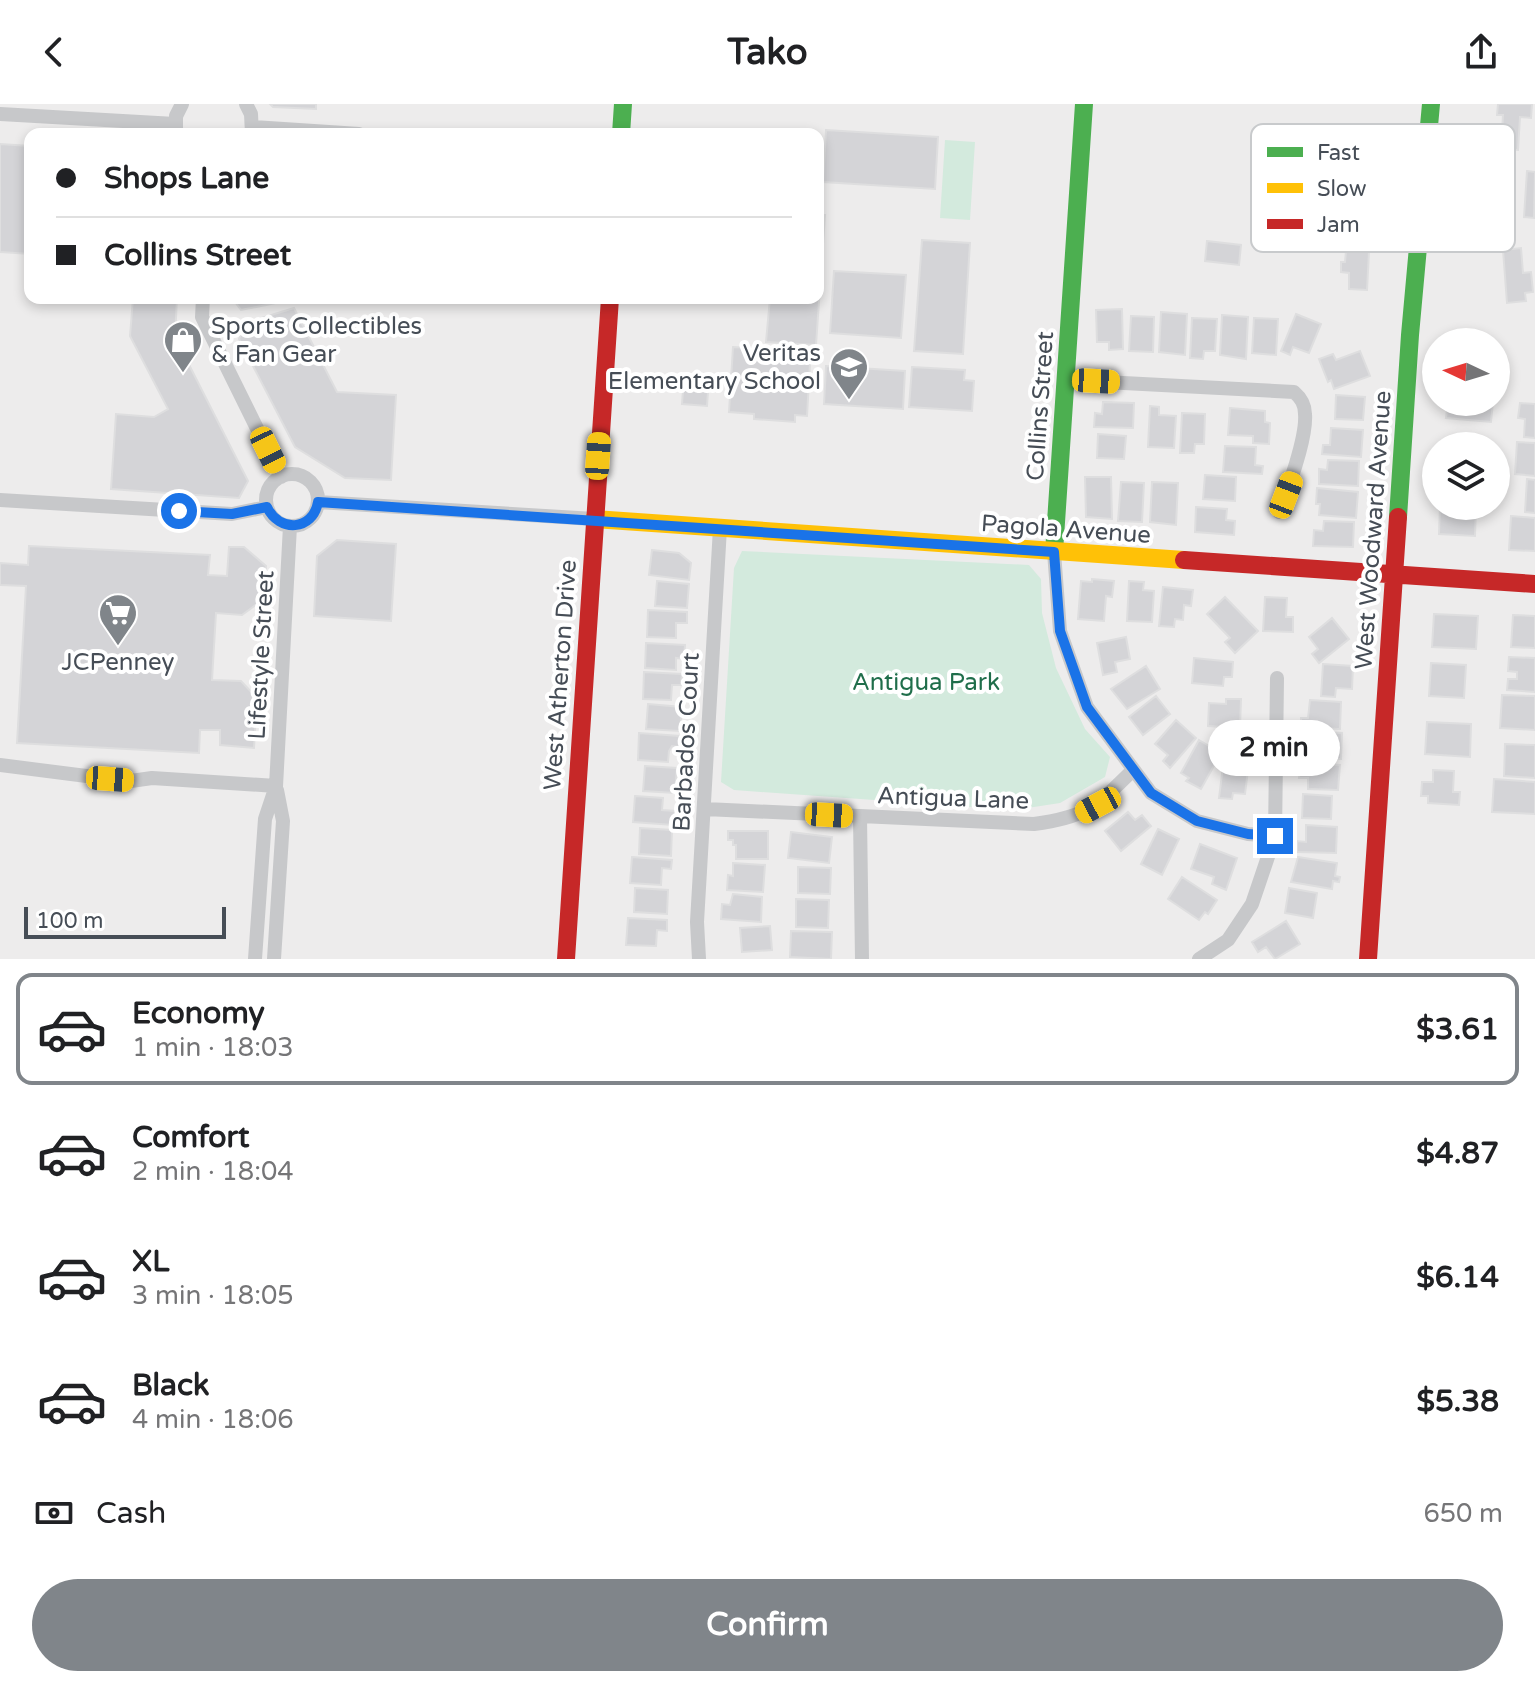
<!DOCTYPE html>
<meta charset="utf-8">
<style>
:root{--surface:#fff;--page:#f6f6f6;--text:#202124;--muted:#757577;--line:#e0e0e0;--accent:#80858a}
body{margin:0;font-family:"Varela Round",sans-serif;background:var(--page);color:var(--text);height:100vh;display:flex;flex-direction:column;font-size:30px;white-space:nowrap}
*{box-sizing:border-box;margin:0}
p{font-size:26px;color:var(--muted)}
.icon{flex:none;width:44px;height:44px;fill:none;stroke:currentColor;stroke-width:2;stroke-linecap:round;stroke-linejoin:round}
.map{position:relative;height:855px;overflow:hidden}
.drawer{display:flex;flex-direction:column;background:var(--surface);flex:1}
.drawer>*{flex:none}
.hud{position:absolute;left:24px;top:24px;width:800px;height:176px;border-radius:16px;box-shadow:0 4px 12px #0003;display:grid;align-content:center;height:176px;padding:0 32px;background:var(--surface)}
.needle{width:52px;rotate:274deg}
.buttons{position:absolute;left:1422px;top:224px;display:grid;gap:16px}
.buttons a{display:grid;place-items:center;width:88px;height:88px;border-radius:50%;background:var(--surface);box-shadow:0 4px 12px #0003;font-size:40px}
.scale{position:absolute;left:24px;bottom:20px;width:202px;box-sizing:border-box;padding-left:8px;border:4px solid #464d56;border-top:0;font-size:22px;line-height:28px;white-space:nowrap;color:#464d56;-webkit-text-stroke:6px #fff;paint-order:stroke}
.end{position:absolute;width:36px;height:36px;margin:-18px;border:10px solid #1a73e8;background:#fff;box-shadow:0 0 0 4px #fff}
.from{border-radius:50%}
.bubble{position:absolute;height:56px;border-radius:28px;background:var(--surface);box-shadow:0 4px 12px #0003;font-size:26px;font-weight:700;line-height:56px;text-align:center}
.car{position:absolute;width:24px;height:48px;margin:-24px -12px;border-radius:10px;box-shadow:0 0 6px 2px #0007;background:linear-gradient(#f5c518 24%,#345 0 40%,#f5c518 0 76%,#345 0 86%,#f5c518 0)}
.hud b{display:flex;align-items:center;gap:28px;height:76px;font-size:30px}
.hud b+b{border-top:2px solid var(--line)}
.hud i{width:20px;height:20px;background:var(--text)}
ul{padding:14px 0 0;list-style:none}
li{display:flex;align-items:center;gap:24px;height:112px;margin:0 16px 12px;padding:0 16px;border:4px solid transparent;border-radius:16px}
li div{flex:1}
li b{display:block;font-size:30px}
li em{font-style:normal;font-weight:700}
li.selected{border-color:var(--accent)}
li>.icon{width:72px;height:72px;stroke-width:1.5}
.pay{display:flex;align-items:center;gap:20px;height:88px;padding:0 32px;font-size:30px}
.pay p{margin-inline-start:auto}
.primary-button{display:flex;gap:16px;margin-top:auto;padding:16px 32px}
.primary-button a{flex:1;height:92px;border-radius:48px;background:var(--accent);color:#fff;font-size:32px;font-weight:700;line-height:92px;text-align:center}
header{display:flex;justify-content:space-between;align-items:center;height:104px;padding:0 32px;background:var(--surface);font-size:36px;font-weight:700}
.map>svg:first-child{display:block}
.green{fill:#d3eadd}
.building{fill:#d4d4d7;stroke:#dededf;stroke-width:2}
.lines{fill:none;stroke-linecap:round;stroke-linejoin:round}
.street{stroke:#c7c8ca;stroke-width:14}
.fast{stroke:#4caf50;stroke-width:18}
.slow{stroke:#ffc107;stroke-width:18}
.jam{stroke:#c62828;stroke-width:18}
.route{stroke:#1a73e8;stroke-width:10}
.labels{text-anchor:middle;stroke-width:8;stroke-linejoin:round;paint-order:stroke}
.poi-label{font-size:24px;fill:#464d56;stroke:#fff;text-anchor:start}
.street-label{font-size:24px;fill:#464d56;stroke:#fff}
.park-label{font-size:24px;fill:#206e4b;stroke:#fff}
.key{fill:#fff;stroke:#c8cacc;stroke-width:2}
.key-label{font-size:22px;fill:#464d56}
</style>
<header><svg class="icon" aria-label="back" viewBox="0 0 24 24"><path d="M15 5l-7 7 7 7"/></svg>Tako<svg class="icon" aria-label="share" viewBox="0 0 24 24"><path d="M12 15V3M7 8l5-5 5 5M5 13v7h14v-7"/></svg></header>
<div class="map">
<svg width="1535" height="855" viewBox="0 0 1535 855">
<rect width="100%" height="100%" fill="#edecec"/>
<path class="green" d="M945,36L975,38L970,116L940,114Z
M742,447L1029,461L1041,475L1042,509L1056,564L1085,625L1110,653L1105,673L1060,699L1015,706L734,686L721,678L734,464Z"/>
<path class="building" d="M270,0H316V5L273,3Z
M1498,0H1532L1531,14L1520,13L1518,46L1501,45L1503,11H1497Z
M826,26L938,33L935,85L823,78Z
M0,40L30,42V150L0,148Z
M1527,67L1535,68L1534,114L1524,113Z
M818,111H825L816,241L766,238L770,194H818Z
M922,136L970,139L963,250L914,247Z
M1207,137L1241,141L1239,161L1205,157Z
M1521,144L1523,169L1531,168L1533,188L1525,189L1526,197L1507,199L1503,146Z
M1346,147L1369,148L1367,186L1349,185V169L1341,168V158H1345Z
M834,167L906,171L901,234L830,229Z
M133,194H177L175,233L248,377L239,394L111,385L116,310L154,313L168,305L130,232Z
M232,194H286V197L241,206Z
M294,204L337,288L396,291L391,376L345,374L295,343L239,235L245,219Z
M1122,205L1123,245L1109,246V238H1097L1096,206Z
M1161,208L1187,210L1185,251L1159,248Z
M1296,210L1321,220L1309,249L1293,243L1290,251L1281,247Z
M1222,211L1248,213L1246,255L1220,251Z
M1131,212L1154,213L1153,248L1129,247Z
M1192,214L1217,215L1215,247H1204L1203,255L1190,254Z
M1254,214L1278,215L1276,251L1252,249Z
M1451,231L1490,233L1489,238H1450Z
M733,243L766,245L765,257L810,260L807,312L795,311V318L754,315V310L729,308Z
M1360,247L1370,272L1334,285L1331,276L1328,278L1319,255L1333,250L1336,256Z
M826,262L905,267L903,305L824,300Z
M912,263L965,266L964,276L974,277L972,307L909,303Z
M684,272L709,274L707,302L682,300Z
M1336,291L1365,293L1363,316L1335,315Z
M1103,298L1134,299L1133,324L1094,323L1095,309L1102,310Z
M1448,298H1493L1491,318L1446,314Z
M1520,299L1535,300V334L1524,333L1525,315L1518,314Z
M1150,302L1159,303V311L1176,312L1174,344L1148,343Z
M1230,304L1265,307V318L1270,319L1269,340L1253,339V332L1228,331Z
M1182,309L1205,310L1204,340H1195L1194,349H1180Z
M1331,324L1363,326L1361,353L1322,350L1323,341H1330Z
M1098,330L1126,332L1124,355L1097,354Z
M1517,338L1535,339V372L1515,370Z
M1225,342L1256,343L1255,361L1263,362L1262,370L1223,368Z
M1328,356L1359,357L1358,382L1319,380V365L1327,366Z
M1205,371L1236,373L1235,397L1203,395Z
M1085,373H1111L1112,415L1086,413Z
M1527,375L1535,376V409L1525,408Z
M1121,378L1144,379L1142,418L1118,417Z
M1152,378L1178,379L1176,421L1150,418Z
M1317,384L1358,388L1356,414L1319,411L1320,400H1316Z
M1440,402H1476L1475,432L1439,430Z
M1196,403L1227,405L1226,416L1235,417L1234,431L1195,428Z
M1511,412L1535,414V447L1509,446Z
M1324,417L1354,418L1353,443L1313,442L1314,426L1323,427Z
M337,436L396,440L391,517L314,512L317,452Z
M29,442L210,451L208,471L227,472L229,443H244L266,462L264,495L242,511L216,509L212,576L241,577L257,594L254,644L220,641V626H200L199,649L17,639L26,482L0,481V459L28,461Z
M652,446L679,449L691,459L689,476L649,471Z
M1092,475L1114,477L1112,493L1106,492L1104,517L1078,515L1081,477L1092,478Z
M657,477L689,480L687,504L655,502Z
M1129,477L1144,478L1143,486L1154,487L1152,518L1127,517Z
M1163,483L1193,486L1191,502L1184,501L1183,516L1175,515L1174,523L1159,522Z
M1225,493L1258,527L1235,549L1225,538L1230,534L1207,510Z
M1265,493L1287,494L1286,513H1293V528L1263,527Z
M648,506L687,508V519H676V534L647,533Z
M1434,510L1478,512L1476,545L1432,543Z
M1513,511L1535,512V544L1511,543Z
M1332,514L1349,535L1319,559L1312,550L1318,545L1309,533Z
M1126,533L1130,555L1115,558L1117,568L1103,571L1097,539Z
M646,539L685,541L684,555L676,554V566L645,564Z
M1509,553L1535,554V588L1507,586L1508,575H1517V568L1508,567Z
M1194,554L1233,558L1232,573H1224L1223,582L1192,579Z
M1431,559L1466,561L1464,594L1429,592Z
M1323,560L1353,562L1352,585L1336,584L1335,593L1321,592Z
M1146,562L1160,585L1127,605L1111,585Z
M644,568L682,570L681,581H672L671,596L643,595Z
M1502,591L1535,592V626L1500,624Z
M1156,592L1170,610L1143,631L1129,613Z
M1226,595H1241L1240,624L1208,622L1209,599L1226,600Z
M1310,596L1341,598L1340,625L1301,623V614H1308Z
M648,600L682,603L680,627L646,625Z
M1176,616L1196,634L1170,664L1163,657L1168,651L1155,640Z
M1427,618L1471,620L1470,653L1425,650Z
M1304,627L1342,629L1341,655L1300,654Z
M639,629L680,632V643L672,642L669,647L668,658L638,656Z
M1199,636L1221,649L1201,685L1186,677L1189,674L1181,669Z
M1505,640L1535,641V674L1504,672Z
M1224,654L1249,658L1245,690L1233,689L1232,695L1219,694Z
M1300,659L1340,661L1338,686L1308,685V674H1299Z
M645,662L677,664L675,689L643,687Z
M1433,666L1454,667L1453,688H1460L1459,701L1428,699V692H1421L1422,678H1433Z
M1494,675L1535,678V710L1492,708Z
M1303,690L1332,692L1331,715L1302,714Z
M635,692L663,694L662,706L675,707L673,721L633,718Z
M1128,708L1135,716L1142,711L1151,722L1121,747L1105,727Z
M1306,721L1337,723L1336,749L1297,748V737L1306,738Z
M640,724L672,726L671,752L639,750Z
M1158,725L1179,735L1162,771L1141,760Z
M728,727H768V755H736V741H733V736H728Z
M791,728L832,733L829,759L788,754Z
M1200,740L1237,754L1226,786L1212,780L1214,773L1191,765Z
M632,753L672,756L671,765L662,764L661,781L630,779Z
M1298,753L1337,759L1335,772L1340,773L1339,778L1333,777L1332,785L1291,778Z
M733,759L765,761L763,788L727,786L728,771L733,772Z
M798,763L831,764L830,790L798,789Z
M1182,773L1217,796L1208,810L1205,808L1199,816L1168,795Z
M635,784L668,786L667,810L634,808Z
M1289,784L1317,789L1313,814L1285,809Z
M733,790L762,793L761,818L721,815L722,800L730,801Z
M796,795L829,796L828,824L796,823Z
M628,814L667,816V827L657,826L656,842L626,841Z
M1286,817L1300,840L1275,855L1266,843L1258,848L1252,838Z
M770,822L772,846L742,848L740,824Z
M791,827L832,828L831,855L790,853Z"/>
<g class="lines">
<path class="street" d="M246,0L251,10L252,30
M0,10L175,20
M253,23L359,30
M176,30V12L182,0
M203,194L202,213L281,373
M1066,276L1294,288C1301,294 1305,300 1305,310C1307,333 1288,385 1279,408
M266 396a26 26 0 1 1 52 0a26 26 0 1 1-52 0Z
M0,396L232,410L267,403
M318,398L594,415
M1054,448L1060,527L1087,603L1151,689L1197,717L1248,730L1275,732
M0,661L110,675L131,677L152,674L276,682
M705,705L1034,720C1088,713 1096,702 1133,666
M860,713L862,855
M255,855L265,715L276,682L290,422
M274,855L283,717L277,686
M699,855L697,818L720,424
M1199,855L1228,836L1252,800L1275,732L1277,574"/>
<path class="fast" d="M621,30L623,0
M1398,413L1410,231L1431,0
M1054,448L1084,0"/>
<path class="slow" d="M594,415L1184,456"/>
<path class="jam" d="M1184,456L1535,480
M566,855L610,194
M1368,855L1398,413"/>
</g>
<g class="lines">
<path class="route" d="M179,407L232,410L267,403C279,429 313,427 318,398L1054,448L1060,527L1087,603L1151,689L1197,717L1248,730L1275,732"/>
</g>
<defs>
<g id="shop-pin" transform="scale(2)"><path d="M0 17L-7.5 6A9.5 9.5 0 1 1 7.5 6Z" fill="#80858a" stroke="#fff"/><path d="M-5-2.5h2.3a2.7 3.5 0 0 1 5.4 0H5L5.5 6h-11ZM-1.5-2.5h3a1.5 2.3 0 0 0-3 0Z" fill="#fff"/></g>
<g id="school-pin" transform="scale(2)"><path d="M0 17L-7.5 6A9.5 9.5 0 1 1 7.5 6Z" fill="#80858a" stroke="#fff"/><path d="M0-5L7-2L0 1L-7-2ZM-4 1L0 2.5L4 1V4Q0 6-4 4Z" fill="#fff"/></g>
<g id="supermarket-pin" transform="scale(2)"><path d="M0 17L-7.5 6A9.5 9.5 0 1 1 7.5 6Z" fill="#80858a" stroke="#fff"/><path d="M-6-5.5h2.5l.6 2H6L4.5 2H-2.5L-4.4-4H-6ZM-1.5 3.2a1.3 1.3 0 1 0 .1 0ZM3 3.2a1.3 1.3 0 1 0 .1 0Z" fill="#fff"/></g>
</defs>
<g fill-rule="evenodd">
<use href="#shop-pin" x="183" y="236"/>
<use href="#school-pin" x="849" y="263"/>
<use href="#supermarket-pin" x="118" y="509"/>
</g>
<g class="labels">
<g class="poi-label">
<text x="211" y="230">Sports Collectibles<tspan x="211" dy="28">&amp; Fan Gear</tspan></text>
<text x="821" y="257" text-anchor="end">Veritas<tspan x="821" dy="28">Elementary School</tspan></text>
<text x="118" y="566" text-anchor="middle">JCPenney</text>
</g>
<g class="street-label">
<text transform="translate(1040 302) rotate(-86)" y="8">Collins Street</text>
<text transform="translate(1066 425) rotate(4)" y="8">Pagola Avenue</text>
<text transform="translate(1373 426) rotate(-86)" y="8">West Woodward Avenue</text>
<text transform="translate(261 551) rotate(-87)" y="8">Lifestyle Street</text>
<text transform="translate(560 571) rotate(-86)" y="8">West Atherton Drive</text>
<text transform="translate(686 638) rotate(-87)" y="8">Barbados Court</text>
<text transform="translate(953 694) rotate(2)" y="8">Antigua Lane</text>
</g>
<g class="park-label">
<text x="926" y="586">Antigua Park</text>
</g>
</g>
<rect x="1251" y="20" width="264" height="128" rx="12" class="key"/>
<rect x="1267" y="43" width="36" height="10" fill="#4caf50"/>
<rect x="1267" y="79" width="36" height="10" fill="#ffc107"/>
<rect x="1267" y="115" width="36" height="10" fill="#c62828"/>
<g class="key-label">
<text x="1317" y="56">Fast</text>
<text x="1317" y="92">Slow</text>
<text x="1317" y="128">Jam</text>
</g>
</svg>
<div class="buttons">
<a><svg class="needle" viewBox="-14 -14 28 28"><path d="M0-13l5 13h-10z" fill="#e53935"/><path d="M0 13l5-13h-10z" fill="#757577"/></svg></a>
<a><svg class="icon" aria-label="layers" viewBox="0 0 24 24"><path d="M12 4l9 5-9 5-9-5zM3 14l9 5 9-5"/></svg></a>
</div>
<div class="scale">100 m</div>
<i class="end from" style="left:179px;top:407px"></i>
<i class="end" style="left:1275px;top:732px"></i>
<div class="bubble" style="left:1208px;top:616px;width:132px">2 min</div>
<i class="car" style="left:1096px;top:277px;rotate:93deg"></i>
<i class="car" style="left:268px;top:346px;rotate:154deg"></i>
<i class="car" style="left:598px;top:352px;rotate:4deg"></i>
<i class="car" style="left:1286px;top:391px;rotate:21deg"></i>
<i class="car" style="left:110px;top:675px;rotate:94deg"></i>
<i class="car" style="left:1098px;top:701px;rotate:242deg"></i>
<i class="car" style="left:829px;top:711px;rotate:93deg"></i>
<div class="hud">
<b><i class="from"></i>Shops Lane</b>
<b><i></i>Collins Street</b>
</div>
</div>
<section class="drawer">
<ul>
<li class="selected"><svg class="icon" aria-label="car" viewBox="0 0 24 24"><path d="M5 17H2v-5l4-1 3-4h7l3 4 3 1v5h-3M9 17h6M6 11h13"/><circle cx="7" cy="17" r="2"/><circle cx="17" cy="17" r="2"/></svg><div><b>Economy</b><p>1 min · 18:03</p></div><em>$3.61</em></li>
<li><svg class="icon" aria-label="car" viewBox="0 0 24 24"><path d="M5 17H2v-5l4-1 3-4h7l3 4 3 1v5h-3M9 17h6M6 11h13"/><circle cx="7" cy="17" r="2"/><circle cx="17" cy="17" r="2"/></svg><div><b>Comfort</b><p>2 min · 18:04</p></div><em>$4.87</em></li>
<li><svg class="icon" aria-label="car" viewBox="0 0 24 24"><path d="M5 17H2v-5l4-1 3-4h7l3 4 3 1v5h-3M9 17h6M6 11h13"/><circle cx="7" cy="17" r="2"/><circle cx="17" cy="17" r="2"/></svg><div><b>XL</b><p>3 min · 18:05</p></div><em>$6.14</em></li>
<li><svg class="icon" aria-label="car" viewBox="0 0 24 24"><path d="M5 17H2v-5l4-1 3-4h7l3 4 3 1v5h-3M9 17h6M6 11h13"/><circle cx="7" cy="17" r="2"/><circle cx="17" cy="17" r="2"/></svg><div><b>Black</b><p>4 min · 18:06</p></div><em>$5.38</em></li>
</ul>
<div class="pay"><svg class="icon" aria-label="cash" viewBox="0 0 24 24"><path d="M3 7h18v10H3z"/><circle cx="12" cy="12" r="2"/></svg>Cash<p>650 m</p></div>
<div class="primary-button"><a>Confirm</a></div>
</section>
